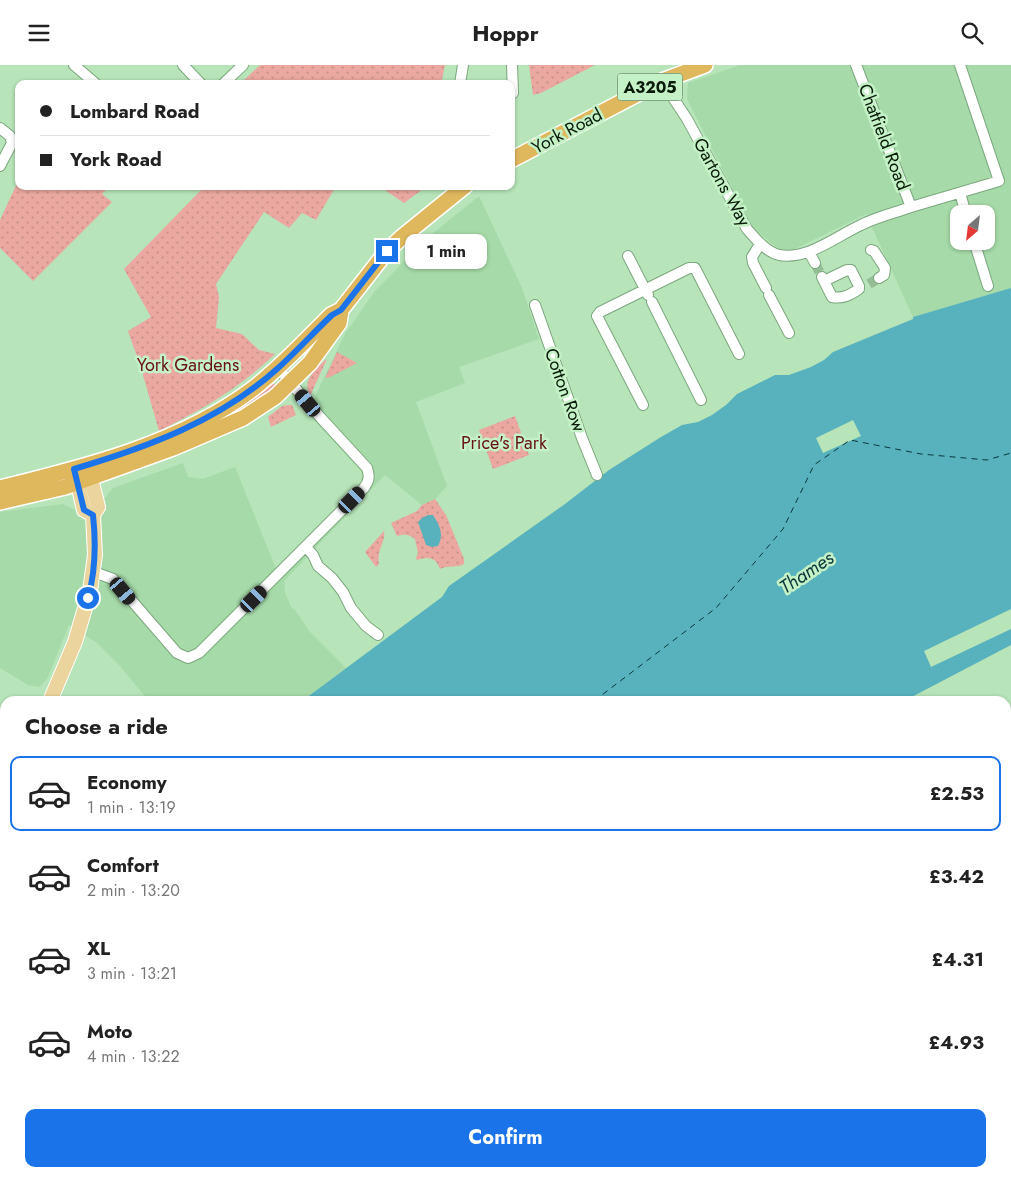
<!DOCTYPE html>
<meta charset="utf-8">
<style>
:root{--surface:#fff;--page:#f2f2f2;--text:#222;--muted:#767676;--line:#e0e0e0;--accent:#1a73e8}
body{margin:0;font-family:Jost,sans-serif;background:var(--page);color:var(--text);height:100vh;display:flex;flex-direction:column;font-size:19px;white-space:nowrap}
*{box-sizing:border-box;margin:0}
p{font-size:16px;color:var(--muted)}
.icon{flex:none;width:28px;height:28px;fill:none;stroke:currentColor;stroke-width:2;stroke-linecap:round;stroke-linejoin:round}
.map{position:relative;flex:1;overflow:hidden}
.drawer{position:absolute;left:0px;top:631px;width:1011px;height:481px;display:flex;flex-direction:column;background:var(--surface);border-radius:15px 15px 0 0;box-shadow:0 1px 4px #0004}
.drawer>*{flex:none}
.guide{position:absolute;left:15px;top:15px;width:500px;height:110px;border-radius:10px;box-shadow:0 1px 4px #0004;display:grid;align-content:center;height:110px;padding:0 25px;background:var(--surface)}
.needle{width:32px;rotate:208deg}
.controls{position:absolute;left:950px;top:140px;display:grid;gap:10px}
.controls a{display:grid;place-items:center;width:45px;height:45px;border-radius:10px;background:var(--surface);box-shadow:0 1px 4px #0004;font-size:25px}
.end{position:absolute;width:22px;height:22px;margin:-11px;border:6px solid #1a73e8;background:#fff;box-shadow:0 0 0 2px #fff}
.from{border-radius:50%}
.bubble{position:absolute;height:35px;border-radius:10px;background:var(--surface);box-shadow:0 1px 4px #0004;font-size:16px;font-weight:700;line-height:35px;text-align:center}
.car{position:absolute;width:15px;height:30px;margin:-15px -8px;border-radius:6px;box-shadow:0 0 4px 1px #0007;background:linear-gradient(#222 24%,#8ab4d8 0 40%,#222 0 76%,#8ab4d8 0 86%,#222 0)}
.guide b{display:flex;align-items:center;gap:18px;height:48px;font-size:19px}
.guide b+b{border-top:1px solid var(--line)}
.guide i{width:12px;height:12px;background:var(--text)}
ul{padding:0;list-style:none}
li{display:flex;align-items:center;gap:15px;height:75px;margin:0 10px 8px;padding:0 15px;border:2px solid transparent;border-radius:10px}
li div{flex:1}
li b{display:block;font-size:19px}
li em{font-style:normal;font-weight:700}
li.selected{border-color:var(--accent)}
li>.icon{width:45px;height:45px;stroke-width:1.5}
h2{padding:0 25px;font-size:22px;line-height:60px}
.action{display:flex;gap:10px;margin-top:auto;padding:10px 25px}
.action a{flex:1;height:58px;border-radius:10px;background:var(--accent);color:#fff;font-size:20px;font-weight:700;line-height:58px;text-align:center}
header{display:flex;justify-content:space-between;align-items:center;height:65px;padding:0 25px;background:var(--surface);font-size:22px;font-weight:700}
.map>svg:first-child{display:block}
.built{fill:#a6daa8;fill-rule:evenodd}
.green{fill:url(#green-dots)}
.water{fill:#57b2bd}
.pier{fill:#b7e4b8}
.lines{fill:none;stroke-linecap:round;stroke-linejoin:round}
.ferry{stroke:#0b383c;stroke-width:1;stroke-dasharray:6 5;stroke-linecap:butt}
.minor-tunnel{stroke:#94bc95;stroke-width:10;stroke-dasharray:10 5;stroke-linecap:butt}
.minor-casing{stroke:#7ca77e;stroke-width:12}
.major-casing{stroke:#fff;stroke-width:16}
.highway-casing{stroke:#fff;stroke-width:18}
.minor{stroke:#fff;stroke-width:10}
.major{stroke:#ecd49e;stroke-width:14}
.highway{stroke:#dfb75d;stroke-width:15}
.route{stroke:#1a73e8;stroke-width:6}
.labels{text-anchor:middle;stroke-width:5;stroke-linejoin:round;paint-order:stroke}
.shield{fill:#c4f1c5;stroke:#425b43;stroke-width:1}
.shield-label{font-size:16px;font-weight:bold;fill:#0a1b0b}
.street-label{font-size:18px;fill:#0a1b0b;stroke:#c4f1c5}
.park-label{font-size:18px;fill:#671214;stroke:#c4f1c5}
.water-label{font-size:19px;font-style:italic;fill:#0b383c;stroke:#c4f1c5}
</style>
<header><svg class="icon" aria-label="menu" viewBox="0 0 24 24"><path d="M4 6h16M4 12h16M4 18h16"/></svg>Hoppr<svg class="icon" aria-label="search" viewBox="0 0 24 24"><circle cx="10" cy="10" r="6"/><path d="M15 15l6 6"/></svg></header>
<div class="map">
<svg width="1011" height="1112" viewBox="0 0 1011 1112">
<defs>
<pattern id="green-dots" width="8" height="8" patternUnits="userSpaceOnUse" patternTransform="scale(1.25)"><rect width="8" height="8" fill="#eba8a1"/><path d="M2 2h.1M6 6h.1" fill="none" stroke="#c89089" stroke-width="1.8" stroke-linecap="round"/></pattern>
</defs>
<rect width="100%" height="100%" fill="#b7e4b8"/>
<path class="built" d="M740,0H1011V223L913,252L866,149L793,185H784L776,182L766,174L753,162L728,116L687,34L688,18ZM959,149H986V176H959Z
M479,131L522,223L539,274L459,302L465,318L416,337L447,421L435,434L422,440L385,410L284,516L285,528L291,542L295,545L310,567L346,603L302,636H149L119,600L96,577L69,560L47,614L39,622L28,620L0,603V447L63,439L75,445L77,452L106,446L105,433L113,423L183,398L188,412L203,414L235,402L276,504H280L361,418L362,407L307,348L345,269L375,226L393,208L416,182Z
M0,682L5,686V710L0,720Z
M1006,746H1011V898L1006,901Z"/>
<path class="green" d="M260,0H445L441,19H240Z
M529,0H595L541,28L533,30Z
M19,114V121H110L102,129L112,137L33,216L0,183V155Z
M205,121H336L316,155L302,148L289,163L264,147L216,219L219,232L216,263L242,269L259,285L275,289C241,322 201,345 159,366L141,303L128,266L151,252L124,204Z
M379,121H427L404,138Z
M337,287L357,298L330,312L325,313Z
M327,294L310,331C302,316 314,306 324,296Z
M272,318L277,320L252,340L230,353L181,373Z
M288,340H292L296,350L271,362L268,352L282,341Z
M515,351L529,390L493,404L479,365Z
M435,434L446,450L464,494V499C457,503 448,500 440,504C436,492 428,491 417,495L416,493L418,488L415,474C408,469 405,469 397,471L391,458L417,446L422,440Z
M384,466C386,477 376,485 379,499L376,502L365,487Z
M336,1108H430L425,1112H331Z
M450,1108H643V1112H454Z"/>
<path class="water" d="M1011,223V580L904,636H302L442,532L449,521L565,439L609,405L661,372L682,360L698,357L712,350L726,340L737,329L775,310H789L811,302L824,295L833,287L913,254V252Z
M428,450H433C440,461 444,470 438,481L432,482L426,480L418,457L422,453Z
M5,889V1108H320L315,1112H0V894Z"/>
<path class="pier" d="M853,355L861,371L823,388L816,373Z
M1011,544V564L931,602L924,586Z"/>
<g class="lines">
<path class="ferry" d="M594,636L716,543L783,464L814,400L850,375L921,389L987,395L1011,388
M96,1112L99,1108"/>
<path class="minor-tunnel" d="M815,198L822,212
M869,219L879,213"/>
<g class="minor-casing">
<path id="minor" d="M74,0L96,19
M183,0L201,19
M512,0L513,28
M856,0L911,142L999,116L960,0
M662,16L687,54L747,164C755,173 766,187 779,190C808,195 835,172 861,160C877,152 894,148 911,142
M223,19L243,0
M460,19L463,0
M0,63L10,71L12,78L0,101
M960,128L966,149
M974,176L988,221
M760,179L752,192L753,198L766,223
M871,185L874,186L885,203L884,210L879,213
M809,187L815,198
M628,191L648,230
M822,212L832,232C843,234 850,230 859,224V221L851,205H847L824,216
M769,230L789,268
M652,237L701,335
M535,240L582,373L597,410
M643,340L597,251L600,247L689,203H695L739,289
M306,482L313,490L318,501L332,513L343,527L351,543L366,561L378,570
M94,507L113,514L177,588L188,593L199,588L364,423C369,416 370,412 367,403L321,353L278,303
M1006,735H1011
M1006,912L1011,909
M1006,1003L1011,1015
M1006,1024L1011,1021
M837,1108L840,1112
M647,1112V1108
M798,1112L801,1108
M911,1112L915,1108"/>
</g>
<g class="major-casing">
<path id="major" d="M75,407L84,445L93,450
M50,636L75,577L90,526L95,490L93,450L98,442L88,402
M0,746L5,738"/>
</g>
<g class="highway-casing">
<path id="highway" d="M511,95L662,16L705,0
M0,423C86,402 182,378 254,323C282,301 306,275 331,250L341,245L387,186L402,172L465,121
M0,437L65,422L173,383L243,353L275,332L310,298L339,258L341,245"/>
</g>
<use href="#minor" class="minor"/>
<use href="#major" class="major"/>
<use href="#highway" class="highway"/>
</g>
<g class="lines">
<path class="route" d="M88,533C96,505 96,478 93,450L84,445L74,404C148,382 219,356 277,304C296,287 313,268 332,250L341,245L387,186"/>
</g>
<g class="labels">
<rect class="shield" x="617.5" y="8.5" width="65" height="27" rx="4"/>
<g class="shield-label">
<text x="650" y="28">A3205</text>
</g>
<g class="street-label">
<text transform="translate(567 66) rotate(-28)" y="6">York Road</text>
<text transform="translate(884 72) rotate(69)" y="6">Chatfield Road</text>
<text transform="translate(722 117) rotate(61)" y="6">Gartons Way</text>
<text transform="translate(565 325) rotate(70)" y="6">Cotton Row</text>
</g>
<g class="park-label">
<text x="188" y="306">York Gardens</text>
<text x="504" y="384">Price's Park</text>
</g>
<g class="water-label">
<text transform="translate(806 507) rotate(-34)" y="7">Thames</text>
</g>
</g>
</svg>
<div class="controls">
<a><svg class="needle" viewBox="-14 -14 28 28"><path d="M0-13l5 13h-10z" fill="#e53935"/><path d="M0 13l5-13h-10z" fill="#767676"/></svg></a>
</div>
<i class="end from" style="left:88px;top:533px"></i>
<i class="end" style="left:387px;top:186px"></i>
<div class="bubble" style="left:405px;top:169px;width:82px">1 min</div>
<i class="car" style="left:308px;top:338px;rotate:320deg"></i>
<i class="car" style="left:352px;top:435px;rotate:45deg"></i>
<i class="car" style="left:123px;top:526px;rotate:140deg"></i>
<i class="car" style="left:254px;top:534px;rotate:45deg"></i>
<div class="guide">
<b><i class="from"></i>Lombard Road</b>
<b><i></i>York Road</b>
</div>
<section class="drawer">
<h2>Choose a ride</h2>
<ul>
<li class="selected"><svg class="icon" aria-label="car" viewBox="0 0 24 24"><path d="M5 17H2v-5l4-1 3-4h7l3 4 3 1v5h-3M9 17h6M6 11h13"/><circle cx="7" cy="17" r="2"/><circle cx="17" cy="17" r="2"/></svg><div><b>Economy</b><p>1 min · 13:19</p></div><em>£2.53</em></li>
<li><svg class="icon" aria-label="car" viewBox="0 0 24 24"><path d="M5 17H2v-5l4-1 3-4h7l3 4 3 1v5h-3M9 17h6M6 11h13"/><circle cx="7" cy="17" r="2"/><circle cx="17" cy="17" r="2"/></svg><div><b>Comfort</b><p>2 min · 13:20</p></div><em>£3.42</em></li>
<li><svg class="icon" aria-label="car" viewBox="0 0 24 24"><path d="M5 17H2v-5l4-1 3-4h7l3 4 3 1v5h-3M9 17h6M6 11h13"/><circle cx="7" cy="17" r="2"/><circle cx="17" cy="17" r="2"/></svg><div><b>XL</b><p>3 min · 13:21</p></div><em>£4.31</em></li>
<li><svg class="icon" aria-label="car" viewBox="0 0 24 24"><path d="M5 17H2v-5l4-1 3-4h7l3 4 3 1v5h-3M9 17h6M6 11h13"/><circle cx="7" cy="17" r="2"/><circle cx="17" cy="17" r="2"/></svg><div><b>Moto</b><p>4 min · 13:22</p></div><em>£4.93</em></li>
</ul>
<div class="action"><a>Confirm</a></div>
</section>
</div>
